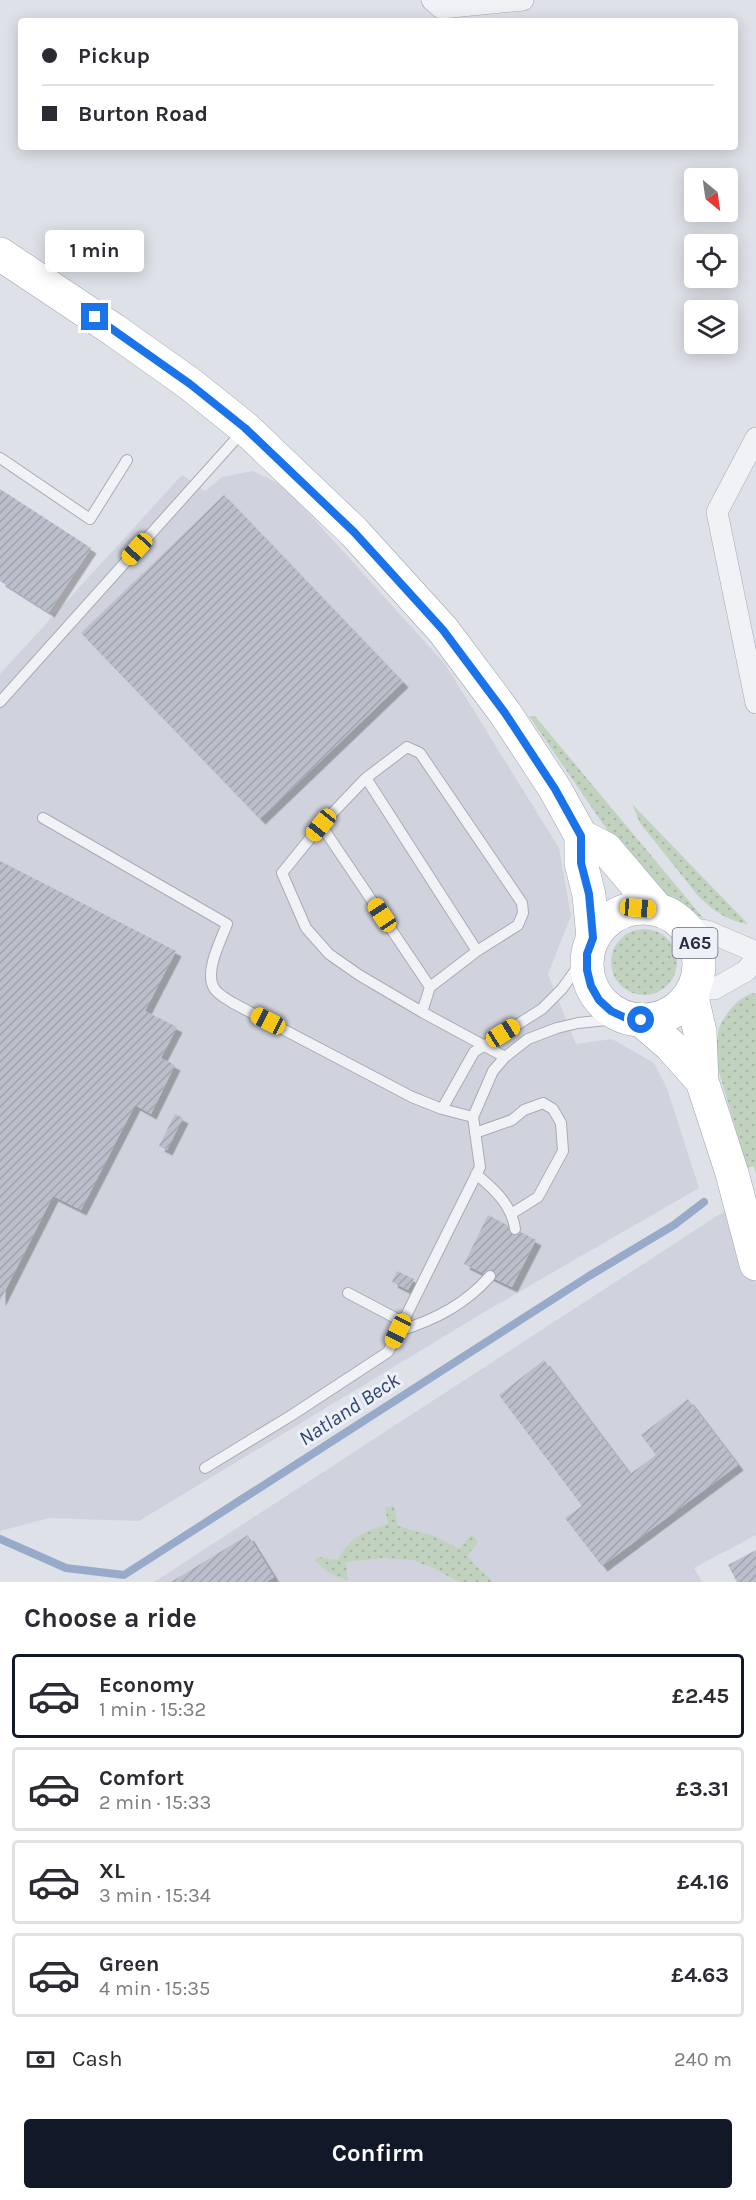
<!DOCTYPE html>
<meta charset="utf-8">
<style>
:root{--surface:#fff;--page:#f2f2f3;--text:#2b2b33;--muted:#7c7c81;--line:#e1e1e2;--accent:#111827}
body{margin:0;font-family:Karla,sans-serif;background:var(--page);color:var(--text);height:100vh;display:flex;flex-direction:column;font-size:22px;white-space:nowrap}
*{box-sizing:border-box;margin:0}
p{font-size:20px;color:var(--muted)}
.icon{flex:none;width:33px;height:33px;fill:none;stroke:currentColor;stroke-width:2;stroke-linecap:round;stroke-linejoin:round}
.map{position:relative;height:1582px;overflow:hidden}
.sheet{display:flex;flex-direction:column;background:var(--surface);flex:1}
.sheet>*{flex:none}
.banner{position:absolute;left:18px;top:18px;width:720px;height:132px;border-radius:6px;box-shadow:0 3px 15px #0003;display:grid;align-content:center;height:132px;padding:0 24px;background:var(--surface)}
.needle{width:39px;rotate:151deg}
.tools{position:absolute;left:684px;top:168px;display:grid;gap:12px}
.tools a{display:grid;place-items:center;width:54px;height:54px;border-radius:6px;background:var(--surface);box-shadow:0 3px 15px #0003;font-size:30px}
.end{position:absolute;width:27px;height:27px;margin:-14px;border:8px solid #1a73e8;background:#fff;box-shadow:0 0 0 3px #fff}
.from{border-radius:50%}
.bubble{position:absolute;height:42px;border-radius:6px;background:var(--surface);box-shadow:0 3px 15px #0003;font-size:20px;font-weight:700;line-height:42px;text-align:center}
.car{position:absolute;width:18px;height:36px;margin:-18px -9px;border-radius:8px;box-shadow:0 0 4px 2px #0007;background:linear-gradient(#f5c518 24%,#345 0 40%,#f5c518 0 76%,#345 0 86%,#f5c518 0)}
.banner b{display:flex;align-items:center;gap:21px;height:57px;font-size:22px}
.banner b+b{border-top:2px solid var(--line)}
.banner i{width:15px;height:15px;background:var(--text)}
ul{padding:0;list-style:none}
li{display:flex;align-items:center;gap:18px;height:84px;margin:0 12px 9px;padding:0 12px;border:3px solid var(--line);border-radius:6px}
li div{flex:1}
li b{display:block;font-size:22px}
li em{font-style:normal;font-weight:700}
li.current{border-color:var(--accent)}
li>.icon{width:54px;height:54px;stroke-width:1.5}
h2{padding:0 24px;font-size:27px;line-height:72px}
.pay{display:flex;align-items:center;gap:15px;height:66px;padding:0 24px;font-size:22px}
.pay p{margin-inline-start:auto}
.button{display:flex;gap:12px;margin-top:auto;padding:12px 24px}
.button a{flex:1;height:69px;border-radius:6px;background:var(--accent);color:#fff;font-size:24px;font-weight:700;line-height:69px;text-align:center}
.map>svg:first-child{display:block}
.built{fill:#d0d3dd}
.grass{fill:url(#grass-dots)}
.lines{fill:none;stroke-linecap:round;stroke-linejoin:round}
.stream{stroke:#98aac9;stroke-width:8}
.building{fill:url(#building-hatch);filter:url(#shadow)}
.lane-casing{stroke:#a7abb5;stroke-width:12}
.street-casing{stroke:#a7abb5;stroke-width:22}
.primary-casing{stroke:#9da3b4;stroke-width:34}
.lane{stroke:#f1f2f6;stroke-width:10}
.street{stroke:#f1f2f6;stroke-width:21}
.primary{stroke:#fff;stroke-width:33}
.route{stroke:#1a73e8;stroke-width:8}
.labels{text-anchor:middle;stroke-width:6;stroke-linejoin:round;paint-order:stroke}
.shield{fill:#edf0f6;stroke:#626876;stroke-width:1.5}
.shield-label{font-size:18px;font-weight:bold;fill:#272d3f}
.water-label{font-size:21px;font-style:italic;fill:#304674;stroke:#edf0f6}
</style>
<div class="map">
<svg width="756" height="1582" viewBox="0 0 756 1582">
<defs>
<pattern id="grass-dots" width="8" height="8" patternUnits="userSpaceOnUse" patternTransform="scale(1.5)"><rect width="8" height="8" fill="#c1d2bf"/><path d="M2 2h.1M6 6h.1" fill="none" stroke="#a6b5a5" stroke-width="1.8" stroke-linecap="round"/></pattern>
<pattern id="building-hatch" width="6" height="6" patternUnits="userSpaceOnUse" patternTransform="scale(1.5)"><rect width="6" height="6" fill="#bbbfcb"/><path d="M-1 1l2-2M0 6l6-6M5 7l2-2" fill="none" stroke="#a1a4af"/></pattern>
<filter id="shadow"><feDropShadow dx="5.5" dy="5.5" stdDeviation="0" flood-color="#0004"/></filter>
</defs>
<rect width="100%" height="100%" fill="#dee1e8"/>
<path class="built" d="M253,471L284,486L445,664L559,848L571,916L548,974L576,1044L612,1039L654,1063L667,1088L699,1188L486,1311L139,1521L49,1518L0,1531V674L182,475L205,491L222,477Z
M740,1201L756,1264V1535L694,1568L702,1582H154Z"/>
<path class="grass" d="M529,716H535L704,919L657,890L623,853Z
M632,804L748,924C729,922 713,910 699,897L640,823Z
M611 962a33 33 0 1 1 66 0a33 33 0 1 1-66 0Z
M755,993L756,995V1174L754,1166L747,1168L710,1041H717C718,1036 718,1030 720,1026C725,1014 741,994 755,993Z
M394,1506L398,1526L435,1536L459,1549L472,1534L478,1542L467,1556L493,1582H459L435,1569L413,1560L383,1558L346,1562L348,1581L329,1573L314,1560L319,1557L338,1560C348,1537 366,1531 388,1524L385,1507Z"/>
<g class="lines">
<path class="stream" d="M0,1539L66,1568L124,1575L589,1276L674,1225L704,1202"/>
</g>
<path class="building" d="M0,489L91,548L49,612L0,581Z
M224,495L403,682L260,819L81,633Z
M0,861L176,951L145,1011L177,1027L161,1058L175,1065L151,1114L135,1105L81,1210L53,1196L0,1301Z
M175,1114L183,1118L167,1150L159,1146Z
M488,1215L536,1240L512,1287L464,1264Z
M397,1271L414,1279L408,1290L392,1282Z
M544,1360L630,1474L656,1455L641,1435L688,1399L738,1465L602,1566L565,1518L582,1506L499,1395Z
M248,1535L274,1577L266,1582H171Z
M756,1550V1582H737L728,1565Z"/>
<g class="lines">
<g class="lane-casing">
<path id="lane" d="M0,458L90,519L127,460
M0,702L243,431
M43,818L227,924C221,940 204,972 214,988C218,995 227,999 233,1003L412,1097L442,1109L473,1117
M321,825L366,778
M430,987L321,825L282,873L306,928L329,954L359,975L422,1012L505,1057
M422,1012L430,987L477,951L366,778L407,747L420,753L522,903L523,913L518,925L477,951
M442,1109L474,1052L542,1009L562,989L587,954
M475,1133L512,1120L524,1110L543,1103L553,1109L561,1123L563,1151L538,1197L511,1214
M476,1174C494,1189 512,1205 515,1229
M348,1293L403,1322
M398,1331C433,1321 466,1304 490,1276
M205,1468L292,1415L388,1352L480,1167L473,1117L493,1071L505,1057L528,1039L557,1028L578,1023L626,1018"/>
</g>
<g class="street-casing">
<path id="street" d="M432,0L441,8L523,0
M756,438L717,512L756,703
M687,928L707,931L756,952
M694,989H714L746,971L756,958"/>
</g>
<g class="primary-casing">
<path id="primary" d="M0,254L114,330L190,384L245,428L354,532L443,630L505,713L555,789L581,836V863L589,895L593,938
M581,836L606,849L657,909
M587 964a56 56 0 1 1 112 0a56 56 0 1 1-112 0Z
M691,993L700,1032L702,1081L732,1173L756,1264
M641,1020L670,1045L702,1081"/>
</g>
<use href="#lane" class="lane"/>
<use href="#street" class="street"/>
<use href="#primary" class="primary"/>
</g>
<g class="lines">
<path class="route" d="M95,317L190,384L245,428L354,532L443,630L505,713L555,789L581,836V863L589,894L593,938L587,954V970L591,986L599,1000L611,1011L626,1018L641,1020"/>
</g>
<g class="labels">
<rect class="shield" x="672.5" y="928" width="45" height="30" rx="4.5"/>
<g class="shield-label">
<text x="695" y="949">A65</text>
</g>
<g class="water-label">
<text transform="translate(349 1409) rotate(-33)" y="7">Natland Beck</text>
</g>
</g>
</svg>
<div class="tools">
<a><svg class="needle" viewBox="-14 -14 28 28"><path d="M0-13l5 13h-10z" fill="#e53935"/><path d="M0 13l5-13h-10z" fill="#7c7c81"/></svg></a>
<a><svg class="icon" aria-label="locate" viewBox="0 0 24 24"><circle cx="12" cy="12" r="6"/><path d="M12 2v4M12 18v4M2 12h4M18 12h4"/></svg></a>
<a><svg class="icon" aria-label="layers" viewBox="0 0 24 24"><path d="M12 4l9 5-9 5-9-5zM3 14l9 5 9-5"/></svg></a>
</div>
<i class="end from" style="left:641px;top:1020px"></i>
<i class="end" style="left:95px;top:317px"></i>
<div class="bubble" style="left:45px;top:230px;width:99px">1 min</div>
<i class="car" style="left:137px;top:549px;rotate:222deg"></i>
<i class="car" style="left:321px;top:825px;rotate:219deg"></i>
<i class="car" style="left:638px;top:908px;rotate:95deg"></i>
<i class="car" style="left:382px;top:915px;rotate:326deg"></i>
<i class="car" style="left:268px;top:1021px;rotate:297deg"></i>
<i class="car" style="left:503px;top:1033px;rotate:58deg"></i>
<i class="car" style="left:398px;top:1331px;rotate:206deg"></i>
<div class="banner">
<b><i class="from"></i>Pickup</b>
<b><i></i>Burton Road</b>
</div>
</div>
<section class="sheet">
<h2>Choose a ride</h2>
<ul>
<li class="current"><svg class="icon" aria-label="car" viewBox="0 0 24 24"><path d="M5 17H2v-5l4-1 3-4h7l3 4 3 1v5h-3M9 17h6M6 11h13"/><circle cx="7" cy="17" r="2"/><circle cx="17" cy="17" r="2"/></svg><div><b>Economy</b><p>1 min · 15:32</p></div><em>£2.45</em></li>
<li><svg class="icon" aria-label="car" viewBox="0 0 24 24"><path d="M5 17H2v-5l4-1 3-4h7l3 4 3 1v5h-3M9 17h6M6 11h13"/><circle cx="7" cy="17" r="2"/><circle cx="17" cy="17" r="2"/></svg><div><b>Comfort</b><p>2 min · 15:33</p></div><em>£3.31</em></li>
<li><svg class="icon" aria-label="car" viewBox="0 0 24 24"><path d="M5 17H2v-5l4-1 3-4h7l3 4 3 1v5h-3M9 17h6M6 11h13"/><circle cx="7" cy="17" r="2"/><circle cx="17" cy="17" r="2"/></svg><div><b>XL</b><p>3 min · 15:34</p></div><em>£4.16</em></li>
<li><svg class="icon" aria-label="car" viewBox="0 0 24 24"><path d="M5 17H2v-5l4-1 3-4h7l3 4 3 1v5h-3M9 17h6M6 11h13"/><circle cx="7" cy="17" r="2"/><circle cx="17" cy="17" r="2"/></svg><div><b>Green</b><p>4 min · 15:35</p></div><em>£4.63</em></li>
</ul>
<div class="pay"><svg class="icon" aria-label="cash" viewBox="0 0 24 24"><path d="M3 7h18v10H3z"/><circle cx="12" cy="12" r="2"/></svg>Cash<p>240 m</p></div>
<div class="button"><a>Confirm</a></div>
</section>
